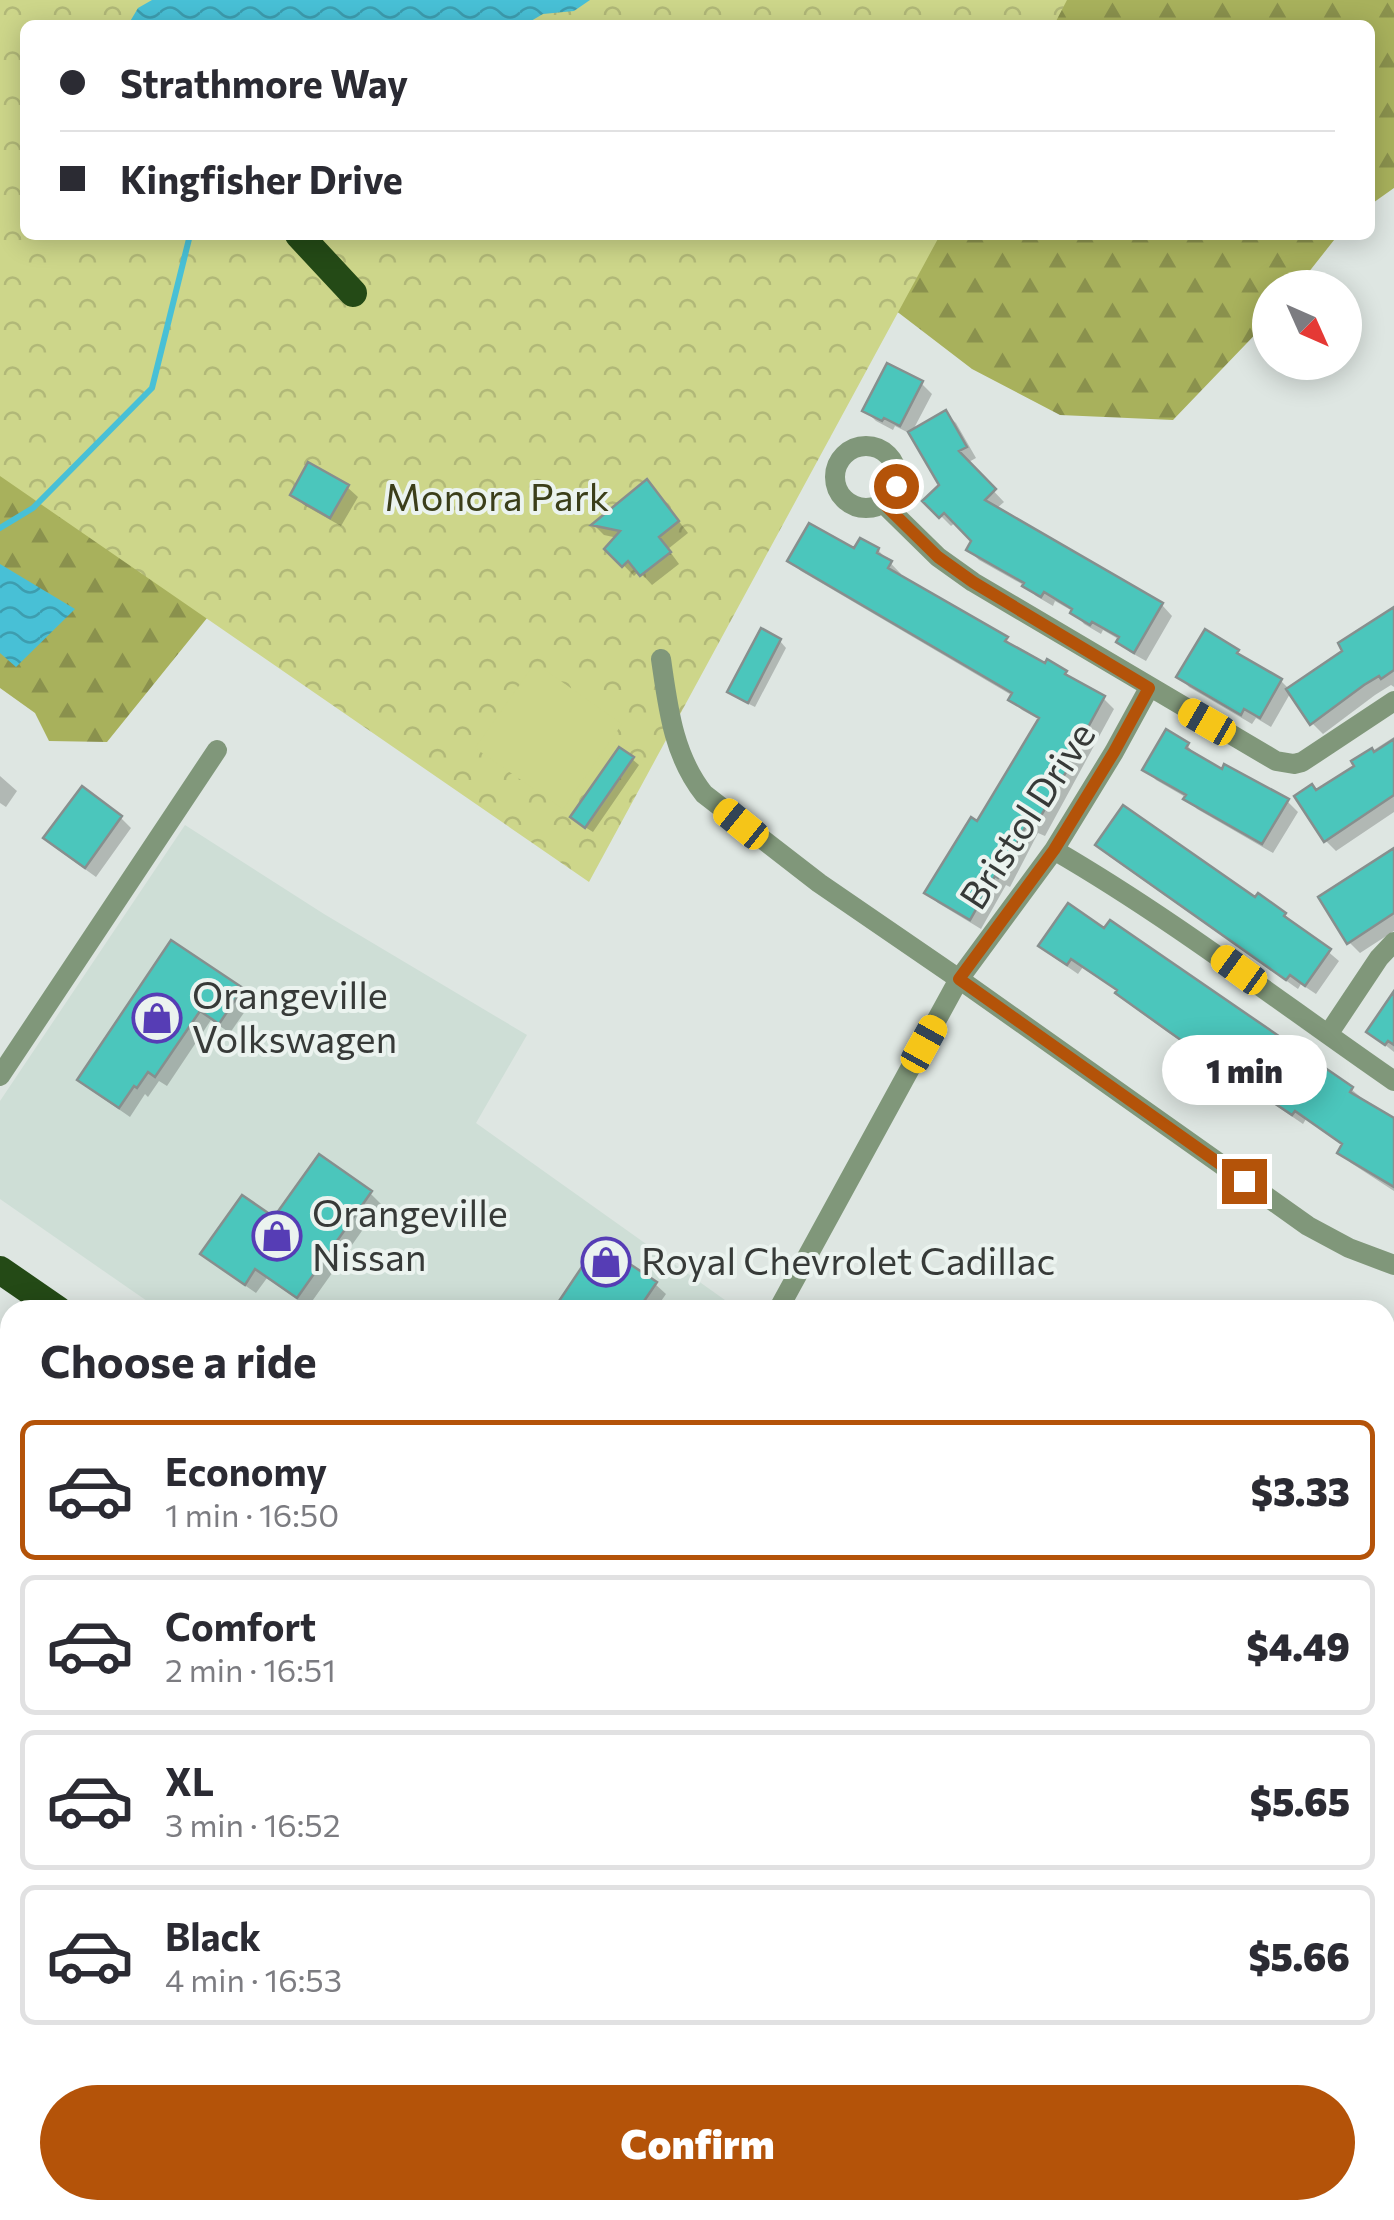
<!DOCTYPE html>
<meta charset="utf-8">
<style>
:root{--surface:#fff;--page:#f7f7f7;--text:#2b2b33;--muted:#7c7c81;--line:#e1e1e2;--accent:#b45309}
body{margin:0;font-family:Commissioner,sans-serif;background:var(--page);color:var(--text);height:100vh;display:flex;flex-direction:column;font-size:38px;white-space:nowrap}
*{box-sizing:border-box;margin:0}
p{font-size:32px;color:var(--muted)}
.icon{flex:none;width:55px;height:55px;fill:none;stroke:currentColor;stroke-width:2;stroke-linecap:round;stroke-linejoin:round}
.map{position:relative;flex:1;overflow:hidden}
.side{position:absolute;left:0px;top:1300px;width:1395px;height:920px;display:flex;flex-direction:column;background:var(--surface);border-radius:30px 30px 0 0;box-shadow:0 5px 25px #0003}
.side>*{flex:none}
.hud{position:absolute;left:20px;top:20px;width:1355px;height:220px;border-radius:15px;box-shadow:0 5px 25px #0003;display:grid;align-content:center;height:220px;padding:0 40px;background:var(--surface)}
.needle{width:65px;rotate:135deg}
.controls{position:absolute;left:1252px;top:270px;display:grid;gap:20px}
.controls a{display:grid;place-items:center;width:110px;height:110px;border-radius:50%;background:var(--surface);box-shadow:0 5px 25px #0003;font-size:50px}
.end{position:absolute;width:45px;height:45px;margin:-22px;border:12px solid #b45309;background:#fff;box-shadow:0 0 0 5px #fff}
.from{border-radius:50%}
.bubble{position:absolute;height:70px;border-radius:35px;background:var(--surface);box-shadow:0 5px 25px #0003;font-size:32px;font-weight:800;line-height:70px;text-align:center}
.car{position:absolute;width:30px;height:60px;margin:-30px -15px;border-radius:12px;box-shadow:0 0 8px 2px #0007;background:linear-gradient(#f5c518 24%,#345 0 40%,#f5c518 0 76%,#345 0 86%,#f5c518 0)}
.hud b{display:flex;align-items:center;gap:35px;height:95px;font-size:38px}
.hud b+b{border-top:2px solid var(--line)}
.hud i{width:25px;height:25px;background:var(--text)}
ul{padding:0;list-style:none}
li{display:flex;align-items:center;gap:30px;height:140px;margin:0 20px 15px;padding:0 20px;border:5px solid var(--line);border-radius:15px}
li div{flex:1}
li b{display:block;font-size:38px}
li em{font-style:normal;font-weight:800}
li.on{border-color:var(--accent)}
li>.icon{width:90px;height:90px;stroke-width:1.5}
h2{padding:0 40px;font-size:45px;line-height:120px}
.primary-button{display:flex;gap:20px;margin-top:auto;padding:20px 40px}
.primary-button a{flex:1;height:115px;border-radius:60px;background:var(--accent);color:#fff;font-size:40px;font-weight:800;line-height:115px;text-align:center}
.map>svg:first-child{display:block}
.built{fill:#ceded6}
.forest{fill:url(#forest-firs)}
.park{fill:url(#park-crowns)}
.garden{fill:#cdd68a}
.water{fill:url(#water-waves)}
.shadow{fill:#0003}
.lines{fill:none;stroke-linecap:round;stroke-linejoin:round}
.stream{stroke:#48c0d6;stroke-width:6}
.building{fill:#4bc6bc;stroke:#878f8e;stroke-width:2.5}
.minor{stroke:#80977a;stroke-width:20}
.tertiary{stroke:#80977a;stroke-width:20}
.trunk{stroke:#244a16;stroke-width:28}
.route{stroke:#b45309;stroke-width:12}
.labels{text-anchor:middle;stroke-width:8;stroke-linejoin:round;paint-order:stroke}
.park-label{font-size:38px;fill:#3b3e1a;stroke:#ebf3ef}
.street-label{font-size:38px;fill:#373a38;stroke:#ebf3ef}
.poi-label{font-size:38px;fill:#373a38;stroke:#ebf3ef;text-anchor:start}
</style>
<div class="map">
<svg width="1394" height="2220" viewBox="0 0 1394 2220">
<defs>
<pattern id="forest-firs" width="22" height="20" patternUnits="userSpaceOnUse" patternTransform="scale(2.5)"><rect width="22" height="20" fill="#a8b15c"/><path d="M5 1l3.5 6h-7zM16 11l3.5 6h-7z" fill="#8a914d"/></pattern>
<pattern id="park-crowns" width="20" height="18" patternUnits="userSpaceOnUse" patternTransform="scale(2.5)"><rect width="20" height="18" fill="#cdd68a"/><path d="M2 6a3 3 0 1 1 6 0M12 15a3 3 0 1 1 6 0" fill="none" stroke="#b1b878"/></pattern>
<pattern id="water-waves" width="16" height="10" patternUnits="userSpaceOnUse" patternTransform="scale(2.5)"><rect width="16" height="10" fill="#48c0d6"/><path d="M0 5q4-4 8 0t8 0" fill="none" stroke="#3d9daf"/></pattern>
</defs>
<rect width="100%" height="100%" fill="#dee6e2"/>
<path class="built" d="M185,825L324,914L527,1035L476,1123L739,1310H160L0,1199V1101Z"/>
<path class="forest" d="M0,0L25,25V235L224,597L107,742L49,741L35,713L0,688Z
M590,0H1394V188L1370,205V25H524Z
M797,235H1338L1297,287L1270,288V319L1173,420L1060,415L972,369Z"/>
<path class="park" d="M0,0H1067L1054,25H25V235H940L589,882L0,476Z"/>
<path class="garden" d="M535,663L622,724L563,809L475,748Z"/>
<path class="water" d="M152,0H590L574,11L543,14L524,25H128L138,8Z
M0,564L75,609L16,667L0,653Z"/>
<path class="shadow" d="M921,383L932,394L912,432L945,413L956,423L976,458L967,463L1004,502L996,509L1162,605L1172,616L1146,661L1130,652L1120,640L1103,630L1101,634L1084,624L1074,612L1055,601L1053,606L1036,596L1027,587L979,560L969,550L974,541L956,522L951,526L926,501L942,485L913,435L895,426L893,430L876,421L865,410Z
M347,487L358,497L341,526L304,505L293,495Z
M657,493L688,533L668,549L679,564L652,585L639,571L634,576L608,549L618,538L604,535L594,525Z
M878,550L901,574L899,578L1006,639L1016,650L1066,673L1076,683L1103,698L1114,709L1045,836L1038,833L1010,887L1006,885L981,929L938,903L927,893L978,824L1040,720L1022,710L1011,699L1013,696L801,571L790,560Z
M1394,610V687L1391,685L1375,695L1323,734L1312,723L1291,692L1271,727L1256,718L1252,724L1189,687L1179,676L1237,652L1246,661L1281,681L1289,689L1346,651Z
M780,641L786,648L755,707L737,698L730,692Z
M1394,737V812L1336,851L1326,841L1358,767L1355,762Z
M1187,745L1197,757L1287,801L1298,812L1273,853L1197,809L1187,798L1156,780L1146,769Z
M632,759L639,765L593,832L580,824Z
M0,776L17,791L6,807L0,803Z
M121,818L131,828L96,877L57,849L47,838Z
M1099,845L1256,901L1259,897L1285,915L1339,961L1316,994L1301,984L1298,989L1109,856Z
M1394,851V931L1360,953L1349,942Z
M1069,906L1351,1089L1394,1125V1191L1351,1163L1340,1153L1344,1146L1306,1119L1303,1124L1166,1031L1128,1003L1119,992L1083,967L1078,974L1052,956L1041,945Z
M172,944L242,990L252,1001L230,1033L211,1020L167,1086L159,1081L148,1097L145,1094L130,1117L91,1090L80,1080Z
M1394,996V1052L1369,1032Z
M370,1193L381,1204L308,1307L267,1278L256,1293L214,1264L204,1254L275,1221Z
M655,1284L666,1294L655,1310H556Z
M0,1439L10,1448L0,1464Z
M270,2210H317L310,2220H263Z
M1106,2210H1113L1127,2220H1100Z"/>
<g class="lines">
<path class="stream" d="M0,528L33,508L152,388L190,235"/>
</g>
<path class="building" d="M887,363L923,381L900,426L884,418L882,421L862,411Z
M946,410L967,447L959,451L996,489L985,500L1163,603L1134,653L1116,642L1119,637L1092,622L1090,625L1070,613L1072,609L1044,592L1041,597L1022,586L1024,583L966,550L971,541L944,513L939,518L922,501L939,485L908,432Z
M308,462L349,485L330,518L290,495Z
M647,479L679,521L659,537L671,552L640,576L628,561L622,567L604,549L620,531L591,525Z
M809,523L854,548L860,538L879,548L877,553L892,561L888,568L1008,637L1005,641L1045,663L1047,659L1067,671L1065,674L1105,696L1068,764L1070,765L1034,828L1027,824L998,878L995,876L970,920L924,893L971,817L977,821L1039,718L1008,700L1012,693L787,561Z
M1394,607V670L1381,679L1379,676L1364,685L1310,725L1286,689L1342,651L1338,643Z
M761,628L781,639L748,703L727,692Z
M1205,629L1239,650L1237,653L1282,679L1260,718L1244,709L1241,715L1176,677Z
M1166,729L1189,743L1186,748L1222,769L1224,764L1289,799L1262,844L1183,799L1186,795L1142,770Z
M1394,739V795L1324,842L1294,796L1312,784L1316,790L1354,766L1351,761L1372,748L1374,752Z
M619,747L634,757L585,828L570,817Z
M82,786L122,816L85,868L43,838Z
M1123,805L1255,897L1258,893L1286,913L1284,916L1331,949L1305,986L1290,975L1286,980L1095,845Z
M1394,848V913L1347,944L1318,897Z
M1068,903L1104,928L1110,920L1353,1087L1350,1092L1394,1118V1187L1337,1153L1342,1144L1295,1111L1292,1115L1185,1043L1115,993L1117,990L1071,959L1067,965L1038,946Z
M171,940L243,988L219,1024L200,1011L155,1077L148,1072L137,1088L134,1086L119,1108L77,1080Z
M1394,991V1045L1388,1041L1385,1045L1366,1032Z
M319,1154L372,1191L297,1298L255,1269L245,1285L200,1254L242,1195L274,1217Z
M598,1243L657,1282L638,1310H553Z"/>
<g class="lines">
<path class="minor" d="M835 477a31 31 0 1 1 62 0a31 31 0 1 1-62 0Z
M884,504L938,557L973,582L1276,761L1294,764L1302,762L1394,701
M1149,688L1114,752L1054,850L959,979L1308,1226L1349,1248L1394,1265
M1054,850C1173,919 1281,1003 1394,1081
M1329,1033L1379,958L1394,942
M0,1076L217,750
M0,2136L10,2143
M103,2210L117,2220
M660,2210L674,2220
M175,2220L182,2210"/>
<path class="tertiary" d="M661,659C668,707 673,755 704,794L819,883L959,979L778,1310"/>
<path class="trunk" d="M299,235L353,293
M0,1270L58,1310
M1353,2210L1368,2220"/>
</g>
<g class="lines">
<path class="route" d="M896,486L884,504L938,557L973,582L1149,688L1114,752L1054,850L959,979L1244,1181"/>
</g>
<defs>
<g id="shop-ring" transform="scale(2.5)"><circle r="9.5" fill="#ebf3ef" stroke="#563db5" stroke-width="1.5"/><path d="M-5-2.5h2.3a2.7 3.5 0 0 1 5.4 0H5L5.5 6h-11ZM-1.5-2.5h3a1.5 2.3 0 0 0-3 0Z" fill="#563db5"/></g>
</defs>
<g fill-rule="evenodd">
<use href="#shop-ring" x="157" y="1018"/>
<use href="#shop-ring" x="277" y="1236"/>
<use href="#shop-ring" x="606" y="1262"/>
</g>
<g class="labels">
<g class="park-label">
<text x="497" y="511">Monora Park</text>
</g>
<g class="street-label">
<text transform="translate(1028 816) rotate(-57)" y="13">Bristol Drive</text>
</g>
<g class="poi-label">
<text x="192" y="1009">Orangeville<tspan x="192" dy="44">Volkswagen</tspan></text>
<text x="312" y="1227">Orangeville<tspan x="312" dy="44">Nissan</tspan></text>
<text x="641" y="1275">Royal Chevrolet Cadillac</text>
</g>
</g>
</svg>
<div class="controls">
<a><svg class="needle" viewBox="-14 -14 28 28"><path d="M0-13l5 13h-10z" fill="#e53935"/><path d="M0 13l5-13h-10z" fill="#7c7c81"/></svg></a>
</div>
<i class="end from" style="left:896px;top:486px"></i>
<i class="end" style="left:1244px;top:1181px"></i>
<div class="bubble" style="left:1162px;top:1035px;width:165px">1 min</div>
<i class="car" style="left:1207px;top:722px;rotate:300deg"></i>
<i class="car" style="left:741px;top:824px;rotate:309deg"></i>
<i class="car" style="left:1239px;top:970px;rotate:306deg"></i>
<i class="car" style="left:924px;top:1044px;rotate:29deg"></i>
<div class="hud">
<b><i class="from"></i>Strathmore Way</b>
<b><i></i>Kingfisher Drive</b>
</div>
<section class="side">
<h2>Choose a ride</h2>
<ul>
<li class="on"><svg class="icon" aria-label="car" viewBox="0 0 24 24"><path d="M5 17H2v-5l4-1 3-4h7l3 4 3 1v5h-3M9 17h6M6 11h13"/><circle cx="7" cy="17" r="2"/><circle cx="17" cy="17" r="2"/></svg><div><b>Economy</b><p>1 min · 16:50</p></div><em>$3.33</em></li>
<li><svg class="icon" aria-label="car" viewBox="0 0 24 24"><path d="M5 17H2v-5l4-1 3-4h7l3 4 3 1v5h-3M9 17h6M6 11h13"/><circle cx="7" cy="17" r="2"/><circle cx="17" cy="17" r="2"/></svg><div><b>Comfort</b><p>2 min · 16:51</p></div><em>$4.49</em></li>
<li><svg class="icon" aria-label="car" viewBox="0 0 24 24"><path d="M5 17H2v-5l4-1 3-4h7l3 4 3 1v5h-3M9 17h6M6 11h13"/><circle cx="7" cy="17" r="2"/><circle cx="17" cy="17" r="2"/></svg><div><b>XL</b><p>3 min · 16:52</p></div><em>$5.65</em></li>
<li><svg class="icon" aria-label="car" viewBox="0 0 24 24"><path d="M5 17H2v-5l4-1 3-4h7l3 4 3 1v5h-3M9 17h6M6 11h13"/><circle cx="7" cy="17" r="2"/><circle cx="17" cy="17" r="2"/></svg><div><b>Black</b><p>4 min · 16:53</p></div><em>$5.66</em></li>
</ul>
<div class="primary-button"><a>Confirm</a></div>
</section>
</div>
